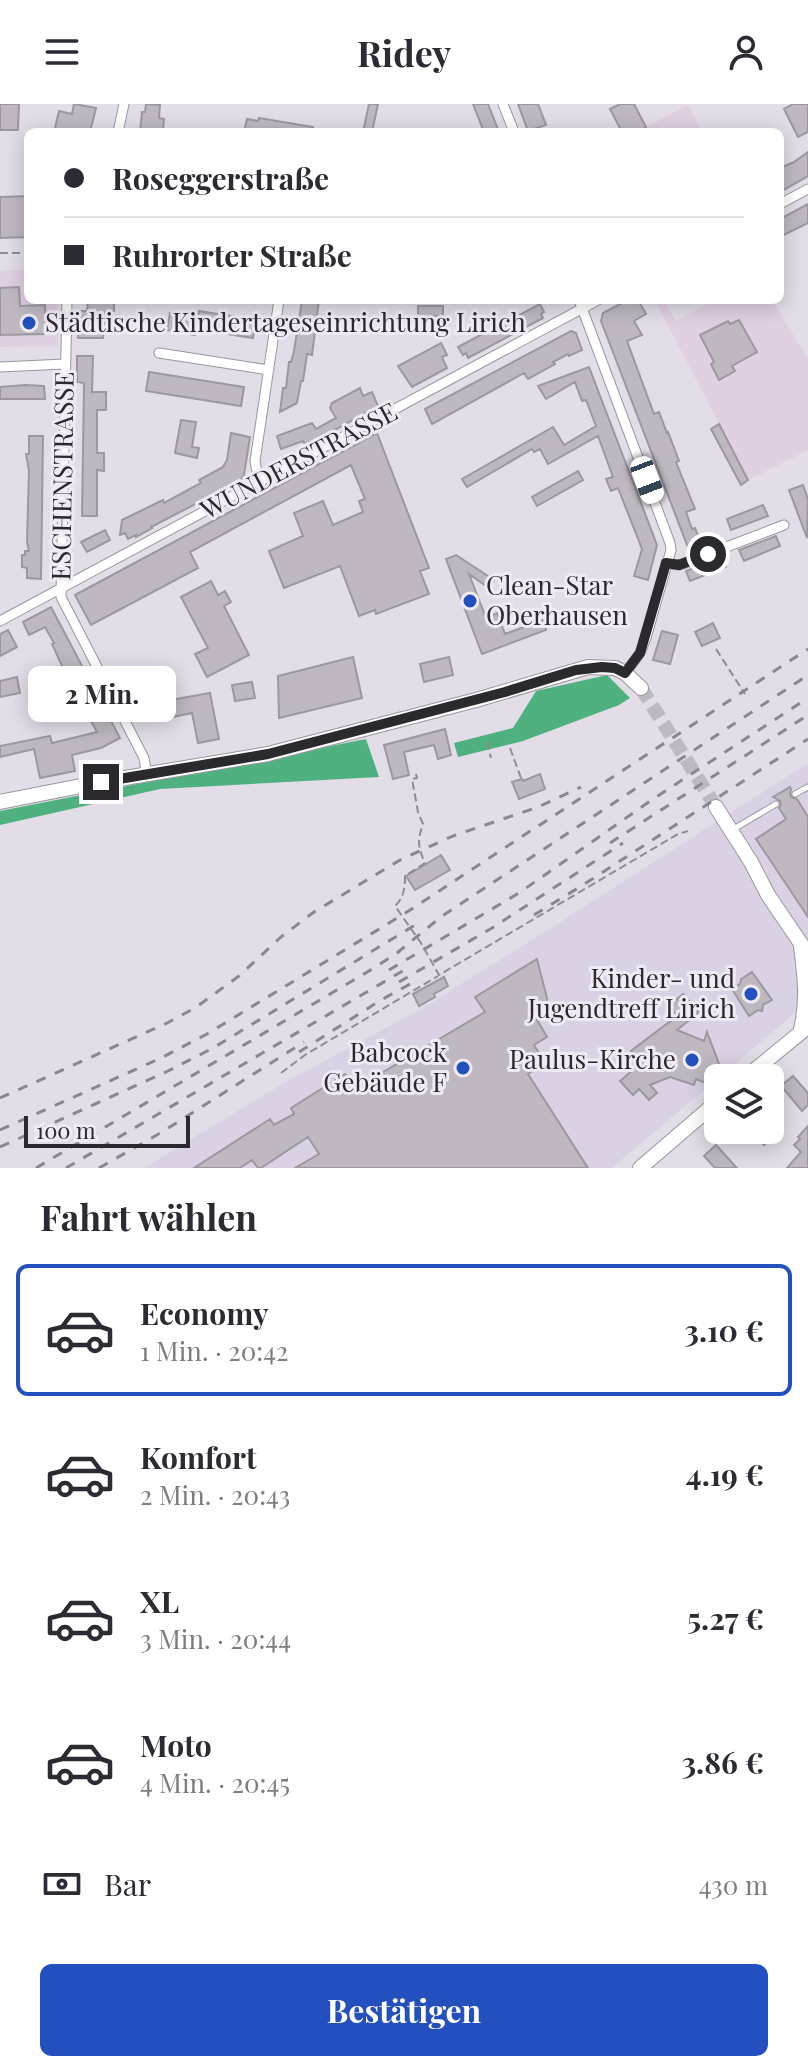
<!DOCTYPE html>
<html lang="de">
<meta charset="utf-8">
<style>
:root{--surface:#fff;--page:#f7f7f7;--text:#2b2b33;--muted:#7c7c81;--line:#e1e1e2;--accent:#2350be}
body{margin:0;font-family:"Playfair Display",serif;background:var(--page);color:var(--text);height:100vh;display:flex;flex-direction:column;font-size:30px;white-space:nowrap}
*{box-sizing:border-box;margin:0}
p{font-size:26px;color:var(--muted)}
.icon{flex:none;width:44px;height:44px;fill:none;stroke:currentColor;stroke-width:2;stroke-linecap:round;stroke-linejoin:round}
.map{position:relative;height:1064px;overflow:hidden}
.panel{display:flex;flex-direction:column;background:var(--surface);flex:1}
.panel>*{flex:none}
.top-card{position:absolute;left:24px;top:24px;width:760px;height:176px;border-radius:12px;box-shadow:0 4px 20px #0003;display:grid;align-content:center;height:176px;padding:0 40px;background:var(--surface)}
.fabs{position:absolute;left:704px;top:960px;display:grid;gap:16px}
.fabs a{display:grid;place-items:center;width:80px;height:80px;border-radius:12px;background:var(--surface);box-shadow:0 4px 20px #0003;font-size:40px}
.scale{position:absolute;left:24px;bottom:20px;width:166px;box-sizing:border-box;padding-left:8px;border:4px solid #2b292d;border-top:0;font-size:22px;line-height:28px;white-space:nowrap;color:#2b292d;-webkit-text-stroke:6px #efeaf4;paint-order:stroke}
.end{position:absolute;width:36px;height:36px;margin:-18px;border:10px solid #2b292d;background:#fff;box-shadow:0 0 0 4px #fff}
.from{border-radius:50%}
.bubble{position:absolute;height:56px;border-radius:12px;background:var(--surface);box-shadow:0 4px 20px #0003;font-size:26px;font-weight:700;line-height:56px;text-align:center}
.car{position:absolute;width:24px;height:48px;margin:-24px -12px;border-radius:10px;box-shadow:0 0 6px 2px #0007;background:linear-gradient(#fff 24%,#345 0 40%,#fff 0 76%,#345 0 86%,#fff 0)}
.top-card b{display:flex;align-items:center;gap:28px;height:76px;font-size:30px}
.top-card b+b{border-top:2px solid var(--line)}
.top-card i{width:20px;height:20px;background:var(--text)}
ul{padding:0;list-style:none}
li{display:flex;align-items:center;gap:24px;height:132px;margin:0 16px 12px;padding:0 24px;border:4px solid transparent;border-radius:12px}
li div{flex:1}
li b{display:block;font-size:30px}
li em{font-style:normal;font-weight:700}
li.current{border-color:var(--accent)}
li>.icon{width:72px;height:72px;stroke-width:1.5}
h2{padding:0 40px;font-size:36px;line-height:96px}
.pay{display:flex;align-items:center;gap:20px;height:88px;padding:0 40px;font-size:30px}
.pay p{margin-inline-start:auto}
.button{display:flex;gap:16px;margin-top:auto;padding:16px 40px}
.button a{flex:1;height:92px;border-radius:12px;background:var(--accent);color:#fff;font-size:32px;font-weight:700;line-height:92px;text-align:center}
header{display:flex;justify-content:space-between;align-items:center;height:104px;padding:0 40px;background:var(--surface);font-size:36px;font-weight:700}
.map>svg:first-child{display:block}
.commercial{fill:#dbd1e5}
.education{fill:#dfd0e2}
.forest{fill:#50b180}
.building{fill:#bfb8c1;stroke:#9e97a0;stroke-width:2}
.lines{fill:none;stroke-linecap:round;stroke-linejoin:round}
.secondary-tunnel{stroke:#bdb9c2;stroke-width:14;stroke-dasharray:14 7;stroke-linecap:butt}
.service-casing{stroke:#9a969f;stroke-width:7}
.minor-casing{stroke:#9a969f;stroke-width:11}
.secondary-casing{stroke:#9a969f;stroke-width:16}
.path{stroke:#8f8c93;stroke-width:2;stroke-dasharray:8 4;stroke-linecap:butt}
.service{stroke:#fff;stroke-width:5}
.minor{stroke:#fff;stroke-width:9}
.secondary{stroke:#fff;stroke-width:14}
.rail{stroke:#8b878e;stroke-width:3;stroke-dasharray:10 10;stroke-linecap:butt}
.route{stroke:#2b292d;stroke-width:10}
.poi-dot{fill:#2350be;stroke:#efeaf4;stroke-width:3}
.labels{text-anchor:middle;stroke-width:6;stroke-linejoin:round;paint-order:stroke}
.poi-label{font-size:26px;fill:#2b292d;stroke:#efeaf4;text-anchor:end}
.street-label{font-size:26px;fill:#2b292d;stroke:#efeaf4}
</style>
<header><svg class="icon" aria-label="menu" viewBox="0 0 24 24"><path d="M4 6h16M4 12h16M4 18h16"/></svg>Ridey<svg class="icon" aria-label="person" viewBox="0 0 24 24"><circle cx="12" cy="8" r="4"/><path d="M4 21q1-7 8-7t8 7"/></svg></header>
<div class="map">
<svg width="808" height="1064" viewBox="0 0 808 1064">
<rect width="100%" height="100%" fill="#e2dde7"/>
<path class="commercial" d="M808,659V898L612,1064H144L287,977L421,905L551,824Z"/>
<path class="education" d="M620,0H634L646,23L688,1L702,28H622L610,5Z
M28,166V196H57L58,242L0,243V167Z
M655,196H664L676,217L715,196H772L808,255V346L748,376Z"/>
<path class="forest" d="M607,571L630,594L619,601L523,637L458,653L454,639L513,624L536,587Z
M366,635L379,673L160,685L0,721V707Z"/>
<path class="building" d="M0,0H19L18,26H0Z
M74,0L96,4L90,28H54L59,7L72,10Z
M146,0L160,1L159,14L164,15L163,28H140L142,8H145Z
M369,0H378L372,28H363Z
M473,0H488L499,28H484Z
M518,0H538L546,21L528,27Z
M620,0H634L646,23L637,28H622L610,5Z
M793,0H808V28L798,33L784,5Z
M259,14L313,23L312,28H244L247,15L258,17Z
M808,48V72L780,88V64L794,58Z
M28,92V133L0,134V93Z
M808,100V119L780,133V115Z
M19,183L20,202L45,201L46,230L0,231V184Z
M88,196H104L107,199H114V207L105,208L103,234H78V207H87Z
M302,196H319L312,251L307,250L303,277H301L297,299L280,308L283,284H286L289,258H291L294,247Z
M628,196H638L646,210L634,217L642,231L627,237L654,310L659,308L667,329L668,328L679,357L676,358L695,405L686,408L692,425L695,424L702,441L689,446L601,217L603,209Z
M540,200L544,208L541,210L543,214L468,254L466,249L463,251L458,243Z
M418,202H443V212H418Z
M199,207L256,216L253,234L196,225L195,231L167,226L170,209L198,213Z
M739,216L757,248L732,262L735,267L719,276L711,260L714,258L700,231L728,217L730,220Z
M571,227L576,229L582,246L569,252L568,250L553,258L555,260L528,275L524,269L432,320L425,305Z
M441,239L447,251L442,253L447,264L412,283L398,262Z
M77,252H93L92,288H106V306H97V349H104V367L97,366V412H82L84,279L77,278Z
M589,263L657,441L648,476L634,472L642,445L618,384L611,387L606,375L613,373L598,332L548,360L540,345L534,348L532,345L467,383L462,375L553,323L564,341L596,322L586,296L582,297L575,278L546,295L538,282Z
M149,268L244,283L241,302L146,287Z
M25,281L44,282L45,295H0V283Z
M360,284L363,292L372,288L378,302L306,342L303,337L281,345L277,332L312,319L316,325L336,314L330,304L332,299Z
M181,316L196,318L192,343L199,344L197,354L175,349Z
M719,320L748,376L741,381L711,325Z
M231,329L250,333L244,371L240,377L151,423L152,424L136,433V431L128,435L125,429L120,431L122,416L163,396L164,399L201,379L199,376L223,363L227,356Z
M377,329L429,464L420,467L429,490L376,510L375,506L359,512L340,462L284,484L269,447L303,432L294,409L323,397L333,421L363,408L359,397L365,395L351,361L190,448L198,464L91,521L75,491Z
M29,332H43L41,475L27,474V464L22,463V451H25V447H29L27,438L29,367L26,350H29Z
M578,367L583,376L537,402L532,393Z
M803,381L808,395L807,434L789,386Z
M763,401L768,412L731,426L727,415Z
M105,426L110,436L87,448L81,438Z
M776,432L780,442L744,457L739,446Z
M456,451L494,476L489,484L469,470L486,514L497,509L505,530L543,516L546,526L482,550L446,455Z
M722,453L726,463L690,477L686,467Z
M211,477L218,491L225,487L231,498L224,502L249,551L207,573L195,550L208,544L181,493Z
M51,503L120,634L101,644L72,651L75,667L40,674L34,645L0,653V642L50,632L52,639L97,628L67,573L52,540L54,539L45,523L29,531L23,518Z
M713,519L720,534L702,542L695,528Z
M8,526L17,543L0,552V530Z
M662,527L678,531L670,560L653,556Z
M353,553L362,594L279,614L278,572Z
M449,553L453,571L424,578L420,560Z
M17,573L20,589L0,593V577Z
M252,578L255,594L235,597L232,581Z
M210,589L219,635L198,639L192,609L168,614L165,597Z
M445,625L451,651L438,655L434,641L404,648L409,671L393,675L384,641Z
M540,670L545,685L519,695L512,678L522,675L523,677Z
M790,683L791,686L790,689L791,693L797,695L808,713V813L756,735L786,715L779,704L781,701L780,697L773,693Z
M441,751L450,766L415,786L406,772Z
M537,855L548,898L529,902L547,933L534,941L545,959L528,970L588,1064H295L319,1050L308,1033L261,1064H258L252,1056L240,1064H194L270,1015L274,1021L294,1010L291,1004L345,970L356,984L485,908L475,893Z
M752,868L772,896L763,901L762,907L758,906L749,912L732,885L740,880L741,875Z
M444,873L448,882L434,890L435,893L419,902L413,890Z
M683,890L699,908L677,926L704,937L707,928L722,968L715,965L708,980L696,975L694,981L670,973L650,981L657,989L649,996L639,985L633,991L620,977L641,959L631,947L677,912L669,902Z
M793,972L808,989V1001L802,1007L781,982Z
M808,1022V1064H787L801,1048L794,1041L800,1035L798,1033Z
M751,1026H781L764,1041Z
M716,1041L737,1064H715L704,1052Z"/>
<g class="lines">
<path class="secondary-tunnel" d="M641,584L716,703"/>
<g class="service-casing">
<path id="service" d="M795,690L808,683
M732,726L776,700"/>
</g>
<g class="minor-casing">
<path id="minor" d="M503,0L514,28
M118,28L124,0
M780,100L808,85
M67,196L61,493L144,654L147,672
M579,196L670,439L671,446L646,534L640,549L625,569
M159,249L269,266
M0,263L65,260
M259,379L255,357L279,196
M666,459L679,461L685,459L784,421
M0,517L598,196"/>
</g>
<g class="secondary-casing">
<path id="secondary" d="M0,698L101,678L268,650L476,596L588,563L615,564L625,569L641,584
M716,703L751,758L768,791L808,850
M800,929C808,900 805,873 801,842
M745,974L805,925
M640,1064L718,997"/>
</g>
<path class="path" d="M0,149H28
M716,545L745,590
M487,638L491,654
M510,644L521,674
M416,670L417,674L412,675L418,708L423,720C417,736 418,744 425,759L405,772C405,783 404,794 395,802L421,839L439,871L678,730L688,727
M281,969L305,951L438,872"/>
<use href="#service" class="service"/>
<use href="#minor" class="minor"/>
<use href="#secondary" class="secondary"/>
<path class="rail" d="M610,739L808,611
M534,811L583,781L808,635
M389,866L519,789L653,695L808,594
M399,878L492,824L623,739
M299,948L381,896L412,879
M0,994L167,919L195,904L239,872L281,833L314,808L400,756L453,732L538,703L581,683
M0,1026L161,954L207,930L407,808L808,545
M0,1043L168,967L213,944L420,818
M36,1064L374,864L397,849L442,812L808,571
M66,1064L406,865
M99,1064L162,1028L304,938"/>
</g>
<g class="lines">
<path class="route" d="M101,678L268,650L505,588L576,566L602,563L615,564L625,569L640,549L666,459L679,461L708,450"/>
</g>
<g class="poi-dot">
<circle cx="29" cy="219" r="8"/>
<circle cx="470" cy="497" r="8"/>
<circle cx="751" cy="890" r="8"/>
<circle cx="692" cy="956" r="8"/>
<circle cx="463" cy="964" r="8"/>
</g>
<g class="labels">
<g class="poi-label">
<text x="45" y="228" text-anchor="start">Städtische Kindertageseinrichtung Lirich</text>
<text x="486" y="491" text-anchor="start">Clean-Star<tspan x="486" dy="30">Oberhausen</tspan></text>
<text x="735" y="884">Kinder- und<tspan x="735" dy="30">Jugendtreff Lirich</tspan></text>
<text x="447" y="958">Babcock<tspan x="447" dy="30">Gebäude F</tspan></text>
<text x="676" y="965">Paulus-Kirche</text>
</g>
<g class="street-label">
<text transform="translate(299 357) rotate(-28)" y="9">WUNDERSTRASSE</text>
<text transform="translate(63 372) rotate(-89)" y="9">ESCHENSTRASSE</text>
</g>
</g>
</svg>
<div class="fabs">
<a><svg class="icon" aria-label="layers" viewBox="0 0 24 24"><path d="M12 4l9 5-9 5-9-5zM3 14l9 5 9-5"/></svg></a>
</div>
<div class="scale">100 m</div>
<i class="end from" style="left:708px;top:450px"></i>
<i class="end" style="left:101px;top:678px"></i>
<div class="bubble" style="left:28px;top:562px;width:148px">2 Min.</div>
<i class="car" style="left:647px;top:376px;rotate:159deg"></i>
<div class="top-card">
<b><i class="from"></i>Roseggerstraße</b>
<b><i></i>Ruhrorter Straße</b>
</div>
</div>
<section class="panel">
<h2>Fahrt wählen</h2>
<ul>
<li class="current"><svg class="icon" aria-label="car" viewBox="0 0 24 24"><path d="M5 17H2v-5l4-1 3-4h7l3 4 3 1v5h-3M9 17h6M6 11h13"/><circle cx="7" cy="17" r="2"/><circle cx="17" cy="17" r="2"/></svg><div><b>Economy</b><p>1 Min. · 20:42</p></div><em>3.10 €</em></li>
<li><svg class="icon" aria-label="car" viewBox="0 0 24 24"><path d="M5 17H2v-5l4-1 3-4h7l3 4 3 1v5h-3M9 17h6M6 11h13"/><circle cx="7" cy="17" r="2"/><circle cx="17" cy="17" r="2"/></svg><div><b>Komfort</b><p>2 Min. · 20:43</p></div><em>4.19 €</em></li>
<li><svg class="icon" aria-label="car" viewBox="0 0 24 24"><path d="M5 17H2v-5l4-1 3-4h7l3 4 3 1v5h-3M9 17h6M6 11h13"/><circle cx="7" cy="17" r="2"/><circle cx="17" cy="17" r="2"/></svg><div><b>XL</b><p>3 Min. · 20:44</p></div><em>5.27 €</em></li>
<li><svg class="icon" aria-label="car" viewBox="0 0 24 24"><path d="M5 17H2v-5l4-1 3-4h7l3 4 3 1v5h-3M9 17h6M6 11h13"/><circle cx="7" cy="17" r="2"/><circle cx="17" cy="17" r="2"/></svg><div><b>Moto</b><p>4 Min. · 20:45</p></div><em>3.86 €</em></li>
</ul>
<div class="pay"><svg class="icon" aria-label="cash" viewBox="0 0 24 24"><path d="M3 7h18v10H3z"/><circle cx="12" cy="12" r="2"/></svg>Bar<p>430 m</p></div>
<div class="button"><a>Bestätigen</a></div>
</section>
